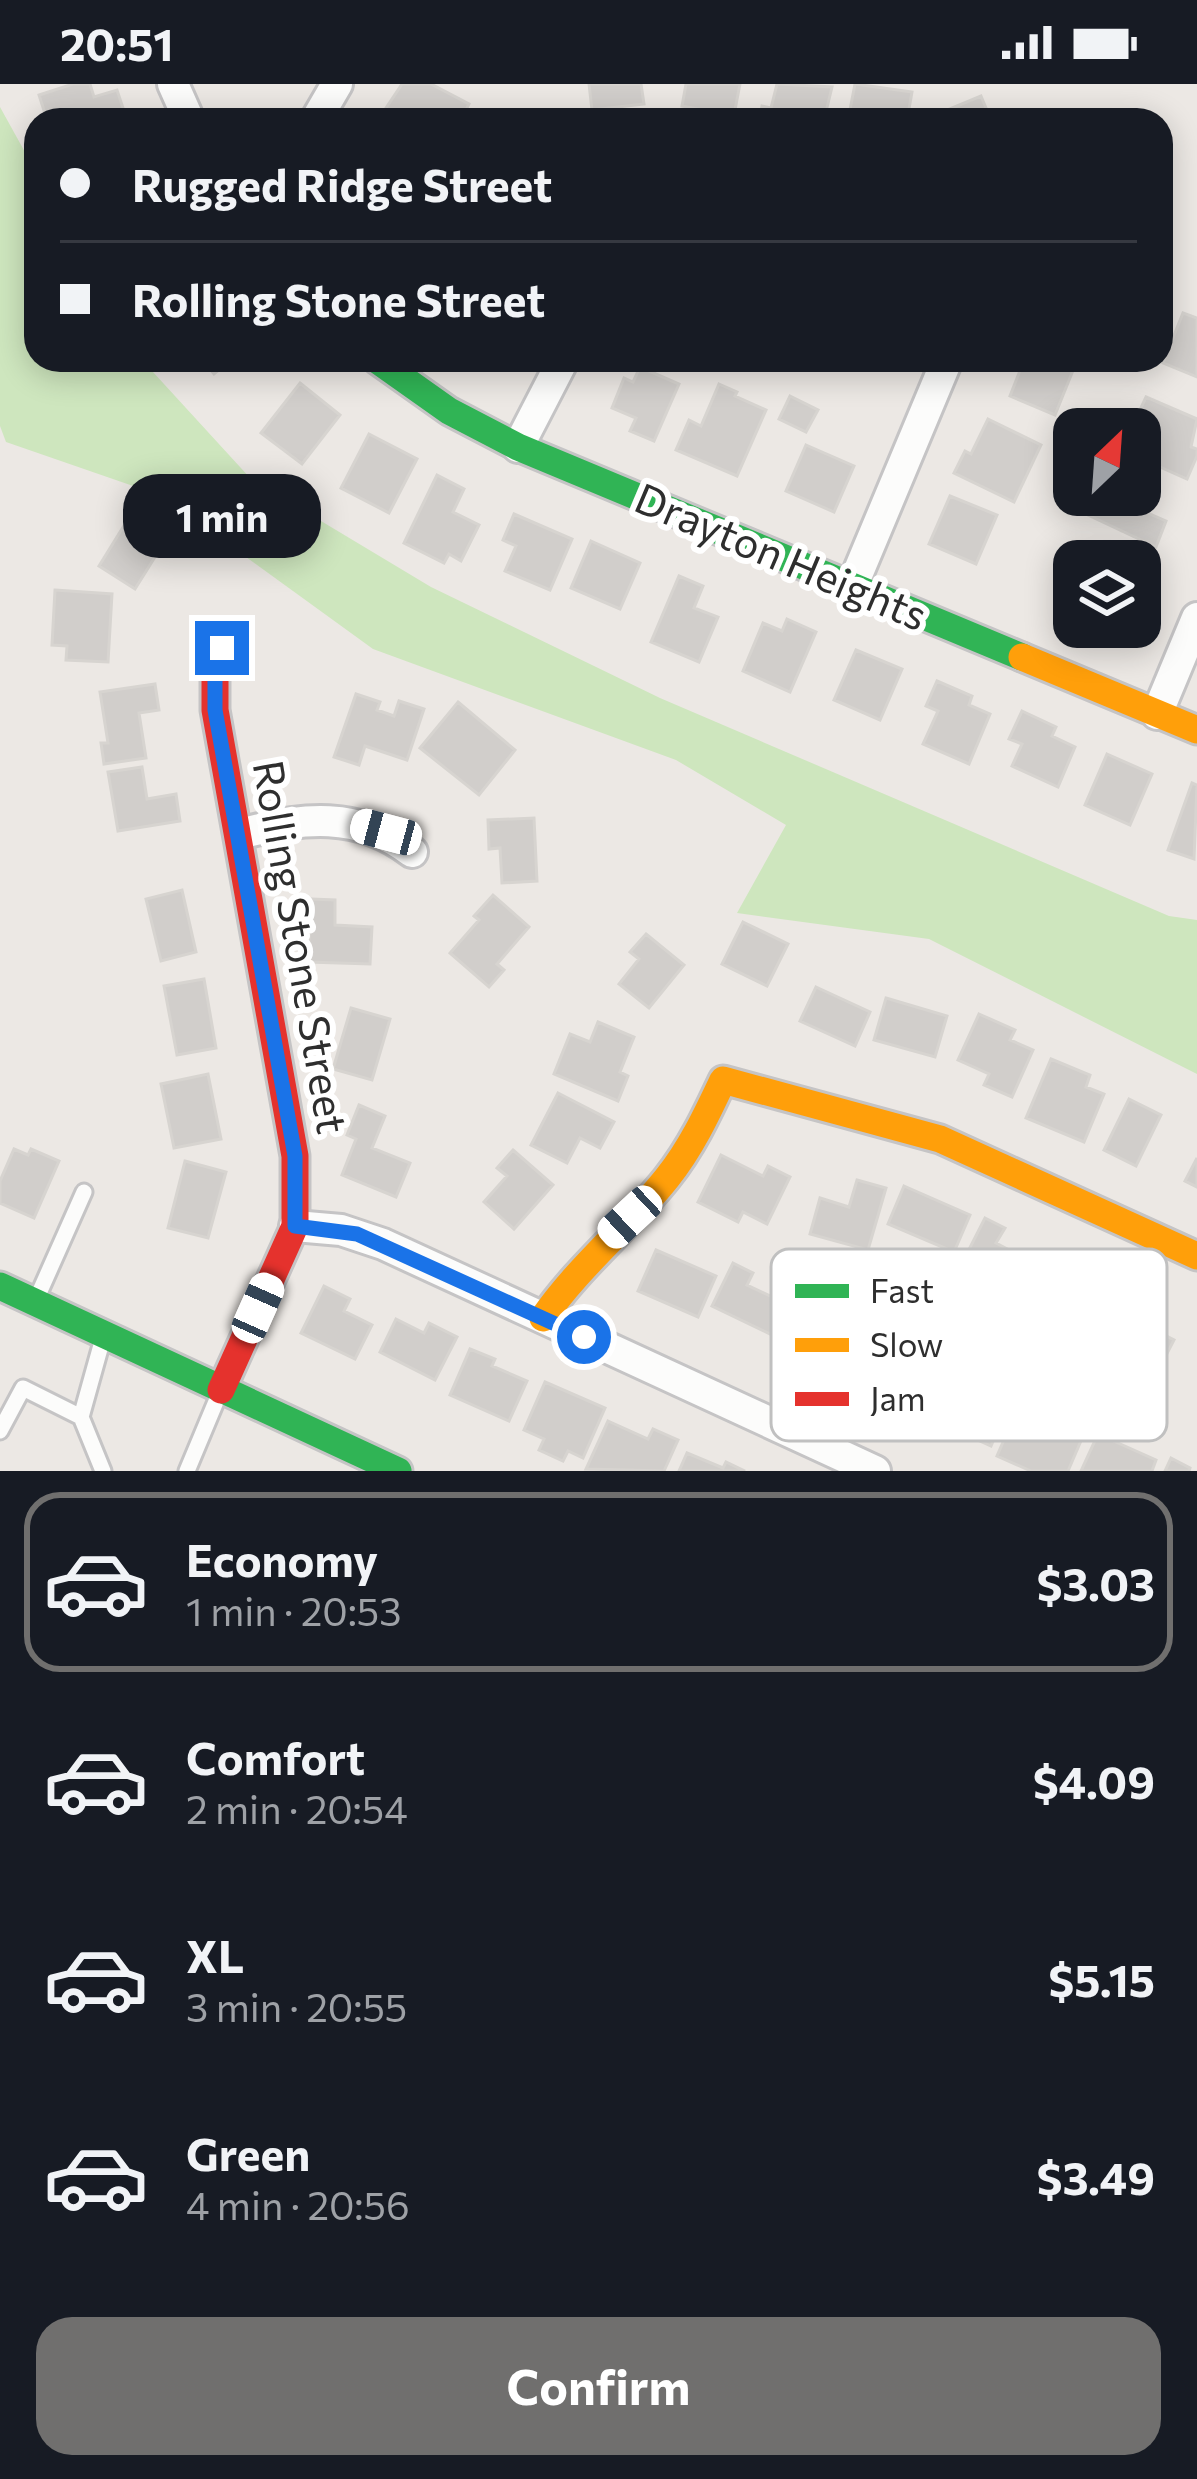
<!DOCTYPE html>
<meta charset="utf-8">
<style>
:root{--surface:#171b24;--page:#20242c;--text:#f1f3f6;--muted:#9ea1a6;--line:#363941;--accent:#706f6e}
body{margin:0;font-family:Commissioner,sans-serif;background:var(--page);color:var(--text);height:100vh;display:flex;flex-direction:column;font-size:45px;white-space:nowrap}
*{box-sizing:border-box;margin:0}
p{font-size:39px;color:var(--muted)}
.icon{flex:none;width:66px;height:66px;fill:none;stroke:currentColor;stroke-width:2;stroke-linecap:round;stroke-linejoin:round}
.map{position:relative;height:1387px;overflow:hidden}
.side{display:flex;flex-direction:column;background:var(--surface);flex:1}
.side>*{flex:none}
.top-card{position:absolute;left:24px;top:24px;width:1149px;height:264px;border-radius:36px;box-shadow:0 6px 30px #0003;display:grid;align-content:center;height:264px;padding:0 36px;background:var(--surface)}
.needle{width:78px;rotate:25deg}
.tools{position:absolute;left:1053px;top:324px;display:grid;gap:24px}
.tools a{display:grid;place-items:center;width:108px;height:108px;border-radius:24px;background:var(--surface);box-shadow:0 6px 30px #0003;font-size:60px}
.end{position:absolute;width:54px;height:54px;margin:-27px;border:15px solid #1a73e8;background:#fff;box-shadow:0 0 0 6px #fff}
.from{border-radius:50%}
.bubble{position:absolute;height:84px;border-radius:36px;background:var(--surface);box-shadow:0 6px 30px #0003;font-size:39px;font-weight:700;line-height:84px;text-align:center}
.car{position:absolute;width:36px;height:72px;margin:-36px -18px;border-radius:15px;box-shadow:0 0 9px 3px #0007;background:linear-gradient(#fff 24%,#345 0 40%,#fff 0 76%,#345 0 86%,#fff 0)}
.top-card b{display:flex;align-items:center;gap:42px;height:114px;font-size:45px}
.top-card b+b{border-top:3px solid var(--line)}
.top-card i{width:30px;height:30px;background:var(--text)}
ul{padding:21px 0 0;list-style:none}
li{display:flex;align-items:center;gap:36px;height:180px;margin:0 24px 18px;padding:0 12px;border:6px solid transparent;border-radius:36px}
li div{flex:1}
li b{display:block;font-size:45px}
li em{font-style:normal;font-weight:700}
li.selected{border-color:var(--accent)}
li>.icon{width:108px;height:108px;stroke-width:1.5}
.cta{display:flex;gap:24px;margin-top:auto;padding:24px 36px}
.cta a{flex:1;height:138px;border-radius:36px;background:var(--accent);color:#fff;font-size:48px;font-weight:700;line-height:138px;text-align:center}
.status{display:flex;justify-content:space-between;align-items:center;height:84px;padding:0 60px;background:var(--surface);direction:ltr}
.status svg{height:33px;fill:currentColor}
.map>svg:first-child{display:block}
.green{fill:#cee6be}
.building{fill:#d1cecb;stroke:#d7d4d0;stroke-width:3}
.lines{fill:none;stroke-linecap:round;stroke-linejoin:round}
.lane-casing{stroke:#c5c4c5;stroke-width:21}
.street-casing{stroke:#c5c4c5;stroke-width:36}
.fast-casing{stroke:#c5c4c5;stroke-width:33}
.slow-casing{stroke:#c5c4c5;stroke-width:33}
.jam-casing{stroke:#c5c4c5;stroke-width:33}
.lane{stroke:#fcfcfb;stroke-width:15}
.street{stroke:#fcfcfb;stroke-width:30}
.fast{stroke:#30b455;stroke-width:27}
.slow{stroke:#ff9f0a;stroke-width:27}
.jam{stroke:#e5322d;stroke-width:27}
.route{stroke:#1a73e8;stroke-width:15}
.labels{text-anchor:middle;stroke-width:12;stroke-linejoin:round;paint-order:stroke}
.street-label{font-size:42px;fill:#2e2e2e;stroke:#fff}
.key{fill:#fff;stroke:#c0c0c0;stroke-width:3}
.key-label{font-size:33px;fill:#2e2e2e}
</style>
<div class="status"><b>20:51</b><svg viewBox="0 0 49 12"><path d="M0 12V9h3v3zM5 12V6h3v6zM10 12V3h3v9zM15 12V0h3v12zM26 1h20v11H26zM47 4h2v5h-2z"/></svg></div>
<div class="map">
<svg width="1197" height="1387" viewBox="0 0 1197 1387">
<rect width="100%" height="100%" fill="#ece8e4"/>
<path class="green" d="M0,23L36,88V276H142L251,395L431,503L660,614L1169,832L1197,836V990L929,855L737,829L786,741L676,676L373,565L162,412L6,358L0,342Z"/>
<path class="building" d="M73,0H90L94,13L117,6L125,30L106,36H47L39,11Z
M402,0H431L469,20L461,36H378Z
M589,0H641L644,20L592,26Z
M686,0H740L733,36H705L707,27L682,22Z
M777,0L832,3L824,36H759L762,22L771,24Z
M855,0L912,8L907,36H848Z
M981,12L991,36H937L935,31Z
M1183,229L1197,234V293L1163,279Z
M202,276H231L214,290Z
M1016,276L1076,279L1055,331L1010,312L1023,279Z
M640,283L679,300L654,357L630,347L636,334L612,324L624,294L633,298Z
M300,299L340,331L302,380L261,349Z
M719,300L737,308L735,312L766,326L737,392L676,366L689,336L701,342Z
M790,312L818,326L806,348L779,335Z
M1146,313L1197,335L1191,363L1197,365V372L1187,395L1140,374V345H1131Z
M988,335L1041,361L1014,418L954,389L965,367L971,370Z
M369,350L417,375L389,429L341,404Z
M806,361L854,382L834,428L786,407Z
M437,391L464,405L453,428L479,441L461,477L449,470L444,479L404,459Z
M1140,393L1153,398L1141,426L1166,437L1156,463L1088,431L1096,411H1140Z
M950,412L997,431L976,480L929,460Z
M133,427L170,449L135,505L99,482Z
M514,430L572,455L550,506L505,487L516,462L503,456Z
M591,457L640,479L620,525L571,504Z
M679,492L703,502L694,524L718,533L699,578L651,558Z
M55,506L112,510L108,578L66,576L67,562L52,561Z
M787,535L816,548L790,608L743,587L763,539L782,547Z
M856,566L902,585L880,636L834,616Z
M937,597L972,612L969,621L990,630L969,680L923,660L938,627L926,622Z
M155,600L159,626L139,629L146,674L104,680L101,659H108L100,608Z
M356,610L380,618L377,626L394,632L399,617L424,625L407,676L365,662L359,681L334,673Z
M458,618L515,666L479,711L420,664Z
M1022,627L1056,643L1052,652L1075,663L1058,703L1012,682L1022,660L1009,655Z
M1107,670L1152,690L1130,741L1085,721Z
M142,683L147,715L176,710L180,737L118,747L108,688Z
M1192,699L1197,701L1194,775L1168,766Z
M534,734L537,797L502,799L500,764L489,765L488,736Z
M182,806L196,868L161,877L146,815Z
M493,811L529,843L497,880L504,886L489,903L450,869L479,836L474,832Z
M311,815L335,816V841L372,843L370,880L308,878Z
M743,838L788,860L767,902L722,880Z
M646,850L684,881L649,924L619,900L639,875L630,868Z
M204,895L216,964L177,971L164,902Z
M816,903L870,928L855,962L800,937Z
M886,914L947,932L935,973L874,956Z
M351,924L390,935L372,996L333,985Z
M979,930L1015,946L1010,956L1033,966L1012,1013L984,1001L989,990L958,976Z
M598,938L634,953L620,988L628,992L618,1017L554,990L570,950L590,958Z
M1051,975L1090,991L1086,1003L1104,1010L1084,1058L1026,1034Z
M208,990L221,1055L174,1064L161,1000Z
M558,1009L614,1038L600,1064L580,1054L567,1079L531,1061Z
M1129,1015L1161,1031L1136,1082L1104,1066Z
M359,1021L385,1032L372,1064L410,1079L396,1113L342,1091L356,1055L347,1051Z
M14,1065L28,1071L31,1065L59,1077L34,1134L0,1119V1097Z
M513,1066L553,1101L514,1145L484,1118L507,1092L497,1084Z
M721,1071L763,1092L768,1082L790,1093L767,1140L743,1128L738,1138L698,1118Z
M1197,1074V1103L1185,1097Z
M185,1077L226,1088L208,1154L168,1144Z
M857,1096L886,1104L868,1166L810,1150L820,1114L849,1123Z
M904,1102L970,1131L954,1168L888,1140Z
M985,1134L1005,1144L996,1159L1024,1174L1003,1213L957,1189Z
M656,1166L716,1192L698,1233L638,1207Z
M733,1179L753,1189L747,1201L785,1219L770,1250L712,1222Z
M324,1202L350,1215L344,1227L372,1241L355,1275L301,1249Z
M1138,1215L1155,1223L1145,1241L1174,1256L1158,1287L1113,1265Z
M396,1235L424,1249L429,1239L457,1253L435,1296L380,1268Z
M470,1265L495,1275L492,1282L527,1297L509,1337L450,1311Z
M944,1294L988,1314L994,1300L1014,1309L991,1362L927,1333Z
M545,1298L605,1324L583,1374L568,1367L563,1377L539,1366L544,1355L524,1346Z
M1013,1335L1054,1353L1059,1341L1083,1352L1068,1387H1031L997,1372Z
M608,1337L648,1355L653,1345L678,1356L664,1387L586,1385Z
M1098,1350L1156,1376L1152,1387H1081Z
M687,1369L723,1384L726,1378L745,1387H679Z
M1171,1374L1190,1384L1189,1387H1165Z"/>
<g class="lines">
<g class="lane-casing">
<path id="lane" d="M36,1216L84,1108
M81,1333L103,1387
M0,1347L23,1304L81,1333L103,1254
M187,1387L220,1308"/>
</g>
<g class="street-casing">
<path id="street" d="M173,0L189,36
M316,36L337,0
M518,363L563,276
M852,503L947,276
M1157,630L1197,534
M240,750C301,733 359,727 412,768
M295,1142L341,1146L383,1160L875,1387"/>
</g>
<g class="fast-casing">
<path id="fast" d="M377,276L449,327L518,363L1022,573
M0,1202L398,1387"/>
</g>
<g class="slow-casing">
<path id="slow" d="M1022,573L1197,646
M543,1234C579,1182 628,1143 667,1094C691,1064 707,1030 723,996L940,1055L1197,1172"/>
</g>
<g class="jam-casing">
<path id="jam" d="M221,1306L295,1142V1072L215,626V595L222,564"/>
</g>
<use href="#lane" class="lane"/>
<use href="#street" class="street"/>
<use href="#fast" class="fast"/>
<use href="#slow" class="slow"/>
<use href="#jam" class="jam"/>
</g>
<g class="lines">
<path class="route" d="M222,564L215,595V626L295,1072V1142L357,1150L584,1253"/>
</g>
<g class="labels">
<g class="street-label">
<text transform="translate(781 473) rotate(23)" y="15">Drayton Heights</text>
<text transform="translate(300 863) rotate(80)" y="15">Rolling Stone Street</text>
</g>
</g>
<rect x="771" y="1165" width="396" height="192" rx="18" class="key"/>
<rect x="795" y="1200" width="54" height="14" fill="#30b455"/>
<rect x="795" y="1254" width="54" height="14" fill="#ff9f0a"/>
<rect x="795" y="1308" width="54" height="14" fill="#e5322d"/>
<g class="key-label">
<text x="870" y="1219">Fast</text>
<text x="870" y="1273">Slow</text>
<text x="870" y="1327">Jam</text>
</g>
</svg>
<div class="tools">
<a><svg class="needle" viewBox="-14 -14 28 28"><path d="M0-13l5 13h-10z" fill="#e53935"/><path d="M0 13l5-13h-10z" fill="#9ea1a6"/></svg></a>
<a><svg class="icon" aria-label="layers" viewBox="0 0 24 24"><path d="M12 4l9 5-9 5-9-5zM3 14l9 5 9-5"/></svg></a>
</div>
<i class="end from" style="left:584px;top:1253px"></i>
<i class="end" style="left:222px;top:564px"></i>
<div class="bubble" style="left:123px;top:390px;width:198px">1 min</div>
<i class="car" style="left:386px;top:748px;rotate:285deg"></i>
<i class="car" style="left:630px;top:1133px;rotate:227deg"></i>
<i class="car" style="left:258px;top:1224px;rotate:24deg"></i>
<div class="top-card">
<b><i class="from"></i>Rugged Ridge Street</b>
<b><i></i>Rolling Stone Street</b>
</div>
</div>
<section class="side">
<ul>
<li class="selected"><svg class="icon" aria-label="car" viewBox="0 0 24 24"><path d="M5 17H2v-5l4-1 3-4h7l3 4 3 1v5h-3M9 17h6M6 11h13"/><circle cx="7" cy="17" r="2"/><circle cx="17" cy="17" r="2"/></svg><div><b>Economy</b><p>1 min · 20:53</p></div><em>$3.03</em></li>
<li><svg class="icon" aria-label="car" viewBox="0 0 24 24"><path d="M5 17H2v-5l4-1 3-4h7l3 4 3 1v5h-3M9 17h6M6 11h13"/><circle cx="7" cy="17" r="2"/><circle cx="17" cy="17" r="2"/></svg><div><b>Comfort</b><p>2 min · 20:54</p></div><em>$4.09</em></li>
<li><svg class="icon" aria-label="car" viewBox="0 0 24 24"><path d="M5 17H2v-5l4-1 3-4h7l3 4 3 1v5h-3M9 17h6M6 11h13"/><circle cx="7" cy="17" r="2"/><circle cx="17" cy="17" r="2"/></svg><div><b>XL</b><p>3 min · 20:55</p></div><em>$5.15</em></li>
<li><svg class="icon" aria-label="car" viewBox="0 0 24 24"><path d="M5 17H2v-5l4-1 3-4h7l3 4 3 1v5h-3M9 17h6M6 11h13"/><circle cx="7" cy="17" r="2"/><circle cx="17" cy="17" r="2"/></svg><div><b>Green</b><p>4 min · 20:56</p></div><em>$3.49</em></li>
</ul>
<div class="cta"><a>Confirm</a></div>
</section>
